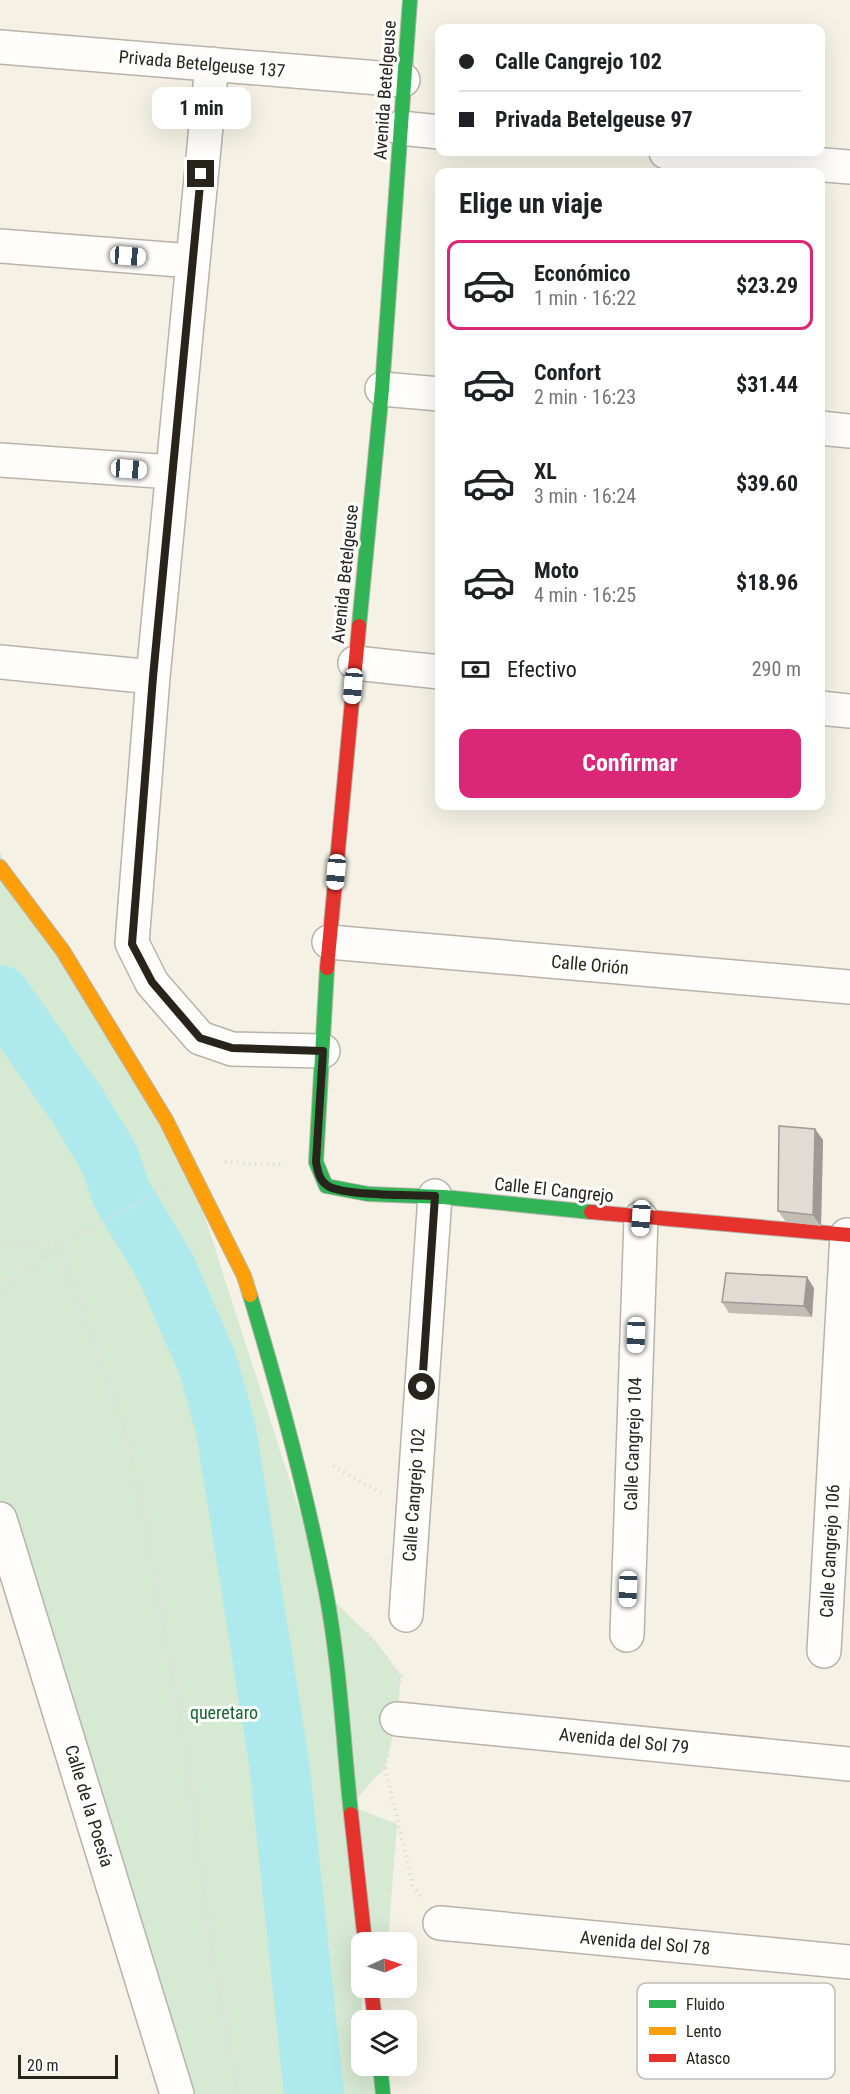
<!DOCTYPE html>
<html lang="es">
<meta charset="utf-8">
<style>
:root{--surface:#fff;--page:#f6f6f6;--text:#202124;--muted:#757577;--line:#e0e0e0;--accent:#db2777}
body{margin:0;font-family:"Roboto Condensed",sans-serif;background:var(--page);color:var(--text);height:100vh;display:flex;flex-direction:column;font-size:22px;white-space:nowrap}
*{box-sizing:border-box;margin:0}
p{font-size:20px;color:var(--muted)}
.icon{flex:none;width:33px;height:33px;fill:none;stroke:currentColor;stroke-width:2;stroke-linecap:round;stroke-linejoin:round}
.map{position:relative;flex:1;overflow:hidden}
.drawer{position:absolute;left:435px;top:168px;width:390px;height:642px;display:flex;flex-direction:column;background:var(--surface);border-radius:12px;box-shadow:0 6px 24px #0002}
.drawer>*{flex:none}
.guide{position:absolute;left:435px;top:24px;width:390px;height:132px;border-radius:12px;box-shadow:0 6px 24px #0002;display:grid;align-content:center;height:132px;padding:0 24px;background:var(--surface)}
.needle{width:39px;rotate:87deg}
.buttons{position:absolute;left:351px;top:1932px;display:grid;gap:12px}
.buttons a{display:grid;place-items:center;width:66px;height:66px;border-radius:12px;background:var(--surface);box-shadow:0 6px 24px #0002;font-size:30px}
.scale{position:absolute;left:18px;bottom:15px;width:100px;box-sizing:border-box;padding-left:6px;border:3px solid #27241c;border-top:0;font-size:16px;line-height:21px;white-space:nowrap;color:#27241c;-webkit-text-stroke:4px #fff;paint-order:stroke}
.end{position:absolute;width:27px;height:27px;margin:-14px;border:8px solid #27241c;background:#fff;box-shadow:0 0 0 3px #fff}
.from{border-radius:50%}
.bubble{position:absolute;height:42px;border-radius:12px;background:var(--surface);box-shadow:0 6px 24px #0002;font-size:20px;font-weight:700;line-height:42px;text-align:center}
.car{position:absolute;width:18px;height:36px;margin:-18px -9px;border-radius:8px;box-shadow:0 0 4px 2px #0007;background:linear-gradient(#fff 24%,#345 0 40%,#fff 0 76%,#345 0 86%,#fff 0)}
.guide b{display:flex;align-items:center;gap:21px;height:57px;font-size:22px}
.guide b+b{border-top:2px solid var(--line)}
.guide i{width:15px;height:15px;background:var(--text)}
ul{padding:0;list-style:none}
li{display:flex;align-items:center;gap:18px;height:90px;margin:0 12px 9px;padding:0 12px;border:3px solid transparent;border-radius:12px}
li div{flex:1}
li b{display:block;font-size:22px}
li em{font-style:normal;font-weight:700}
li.active{border-color:var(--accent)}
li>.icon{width:54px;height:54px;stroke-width:1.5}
h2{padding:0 24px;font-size:27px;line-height:72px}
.pay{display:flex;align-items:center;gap:15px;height:66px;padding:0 24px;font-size:22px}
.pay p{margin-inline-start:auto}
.action{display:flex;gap:12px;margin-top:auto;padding:12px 24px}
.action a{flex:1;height:69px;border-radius:12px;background:var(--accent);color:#fff;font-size:24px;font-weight:700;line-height:69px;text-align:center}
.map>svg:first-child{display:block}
.green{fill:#d6e9d2}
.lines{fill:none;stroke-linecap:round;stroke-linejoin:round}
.river{stroke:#aeeaed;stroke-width:60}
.street-casing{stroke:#b6b3aa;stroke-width:36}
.fast-casing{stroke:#b6b3aa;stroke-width:16}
.slow-casing{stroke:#b6b3aa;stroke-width:16}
.jam-casing{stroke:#b6b3aa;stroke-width:16}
.path{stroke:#e0dedb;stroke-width:4;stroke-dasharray:1.5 4.5;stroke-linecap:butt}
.street{stroke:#fefdfb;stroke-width:33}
.fast{stroke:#30b455;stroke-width:14}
.slow{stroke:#ff9f0a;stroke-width:14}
.jam{stroke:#e5322d;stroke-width:14}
.wall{fill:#c2bcb5}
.shaded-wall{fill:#9e9994}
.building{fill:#e1dbd3;stroke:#9e9994;stroke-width:1.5}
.route{stroke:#27241c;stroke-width:8}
.labels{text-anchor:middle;stroke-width:6;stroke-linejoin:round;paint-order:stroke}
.street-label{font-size:18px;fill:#27241c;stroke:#fff}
.park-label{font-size:18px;fill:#16662f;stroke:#fff}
.key{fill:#fff;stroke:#bebdbb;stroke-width:1.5}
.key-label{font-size:16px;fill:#27241c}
</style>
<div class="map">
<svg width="850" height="2094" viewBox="0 0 850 2094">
<rect width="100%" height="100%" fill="#f5f2e5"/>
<path class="green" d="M0,853L190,1171L326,1593L377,1643L401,1676L397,1719L385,1767L350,1806L397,1824L388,1942H362V2066H379L377,2094H176L0,1519Z"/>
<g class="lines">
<path class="river" d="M0,995L77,1105L109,1158L122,1195L166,1268L208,1365L226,1430L279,1762L314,2094"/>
<g class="street-casing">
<path id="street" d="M0,47L403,80
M212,64L153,677L132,943L152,983L200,1038L232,1049L323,1051
M400,128L440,132
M666,152L850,167
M0,246L192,261
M382,389L440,394
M820,428L850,431
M0,460L172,472
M0,662L153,677
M355,663L440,672
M820,708L850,711
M329,942L850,987
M0,1519L177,2094
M406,1615L435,1196
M627,1635L641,1218
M824,1651L847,1235
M397,1719L850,1764
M440,1923L850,1962"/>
</g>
<g class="fast-casing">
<path id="fast" d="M359,626L382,389L410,0
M327,968L316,1162L326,1186L368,1194L443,1197L591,1212
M250,1295C280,1394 306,1490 326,1592C340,1666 343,1740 351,1814
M380,2066L383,2094"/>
</g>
<g class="slow-casing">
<path id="slow" d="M0,867L63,951L166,1120L244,1276L250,1295"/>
</g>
<g class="jam-casing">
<path id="jam" d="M327,968L359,626
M591,1212L850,1235
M351,1814L365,1942
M371,1988L375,2020"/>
</g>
<path class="path" d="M225,1162L283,1165
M0,1243L58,1245L129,1442L185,1743L212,1952L238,2094
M0,1292L58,1245L129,1208L163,1187
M333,1466L381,1493
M367,1633L401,1676L400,1686
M385,1768L413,1886L420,1896
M380,1772L385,1767L389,1752"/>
<use href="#street" class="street"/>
<use href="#fast" class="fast"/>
<use href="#slow" class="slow"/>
<use href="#jam" class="jam"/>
</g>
<path class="wall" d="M815,1129L823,1140L821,1226L786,1222L778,1211Z
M807,1277L814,1288L812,1317L729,1313L722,1302Z"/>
<path class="shaded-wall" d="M815,1129L823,1140L821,1226L813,1215Z
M807,1277L814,1288L812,1317L804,1306Z"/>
<path class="building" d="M779,1126L815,1129L813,1215L778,1211Z
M726,1273L807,1277L804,1306L722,1302Z"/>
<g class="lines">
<path class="route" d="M201,174L153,677L132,944L152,982L200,1038L232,1048L323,1051L316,1162C318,1171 319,1181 328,1186C345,1196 412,1195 435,1196L422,1387"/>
</g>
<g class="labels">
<g class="street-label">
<text transform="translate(202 64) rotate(5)" y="6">Privada Betelgeuse 137</text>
<text transform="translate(385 90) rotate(-86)" y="6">Avenida Betelgeuse</text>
<text transform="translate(345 574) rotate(-84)" y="6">Avenida Betelgeuse</text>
<text transform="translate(590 965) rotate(5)" y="6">Calle Orión</text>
<text transform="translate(554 1190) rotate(6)" y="6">Calle El Cangrejo</text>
<text transform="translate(633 1444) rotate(-88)" y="6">Calle Cangrejo 104</text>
<text transform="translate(414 1495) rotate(-86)" y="6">Calle Cangrejo 102</text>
<text transform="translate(830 1551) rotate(-87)" y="6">Calle Cangrejo 106</text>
<text transform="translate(624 1741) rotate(6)" y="6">Avenida del Sol 79</text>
<text transform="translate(89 1806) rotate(73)" y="6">Calle de la Poesía</text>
<text transform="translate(645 1943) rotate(5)" y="6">Avenida del Sol 78</text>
</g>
<g class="park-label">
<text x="224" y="1719">queretaro</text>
</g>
</g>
<rect x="637" y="1983" width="198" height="96" rx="9" class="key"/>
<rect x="649" y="2000" width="27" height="8" fill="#30b455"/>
<rect x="649" y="2027" width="27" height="8" fill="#ff9f0a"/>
<rect x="649" y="2054" width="27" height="8" fill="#e5322d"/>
<g class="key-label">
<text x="686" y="2010">Fluido</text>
<text x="686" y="2037">Lento</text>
<text x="686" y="2064">Atasco</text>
</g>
</svg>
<div class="buttons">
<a><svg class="needle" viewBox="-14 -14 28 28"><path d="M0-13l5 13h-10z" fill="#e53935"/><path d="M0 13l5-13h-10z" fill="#757577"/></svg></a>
<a><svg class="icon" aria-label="layers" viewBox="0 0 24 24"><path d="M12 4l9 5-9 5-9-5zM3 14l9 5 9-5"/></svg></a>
</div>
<div class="scale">20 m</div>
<i class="end from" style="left:422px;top:1387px"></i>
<i class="end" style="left:201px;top:174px"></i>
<div class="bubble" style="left:152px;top:87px;width:99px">1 min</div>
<i class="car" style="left:128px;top:256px;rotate:94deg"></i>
<i class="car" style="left:129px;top:469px;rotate:94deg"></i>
<i class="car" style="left:353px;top:686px;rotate:185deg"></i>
<i class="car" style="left:336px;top:872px;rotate:185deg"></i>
<i class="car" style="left:641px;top:1218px;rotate:184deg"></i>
<i class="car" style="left:636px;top:1335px;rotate:182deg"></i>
<i class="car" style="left:628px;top:1589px;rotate:182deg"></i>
<div class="guide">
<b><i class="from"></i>Calle Cangrejo 102</b>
<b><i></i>Privada Betelgeuse 97</b>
</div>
<section class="drawer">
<h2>Elige un viaje</h2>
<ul>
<li class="active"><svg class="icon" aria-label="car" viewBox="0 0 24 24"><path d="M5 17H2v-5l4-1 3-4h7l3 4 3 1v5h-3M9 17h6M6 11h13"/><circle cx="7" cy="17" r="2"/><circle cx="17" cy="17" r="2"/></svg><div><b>Económico</b><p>1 min · 16:22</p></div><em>$23.29</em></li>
<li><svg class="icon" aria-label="car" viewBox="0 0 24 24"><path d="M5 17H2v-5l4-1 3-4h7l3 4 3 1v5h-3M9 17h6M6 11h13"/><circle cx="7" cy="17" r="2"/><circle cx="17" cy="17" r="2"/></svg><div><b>Confort</b><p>2 min · 16:23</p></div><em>$31.44</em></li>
<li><svg class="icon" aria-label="car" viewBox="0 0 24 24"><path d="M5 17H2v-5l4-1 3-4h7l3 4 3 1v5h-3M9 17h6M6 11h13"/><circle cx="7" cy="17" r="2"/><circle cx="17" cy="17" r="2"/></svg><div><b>XL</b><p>3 min · 16:24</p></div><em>$39.60</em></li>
<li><svg class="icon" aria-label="car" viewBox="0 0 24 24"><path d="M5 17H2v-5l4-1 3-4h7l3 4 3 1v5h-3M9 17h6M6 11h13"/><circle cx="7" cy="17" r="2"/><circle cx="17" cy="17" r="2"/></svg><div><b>Moto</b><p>4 min · 16:25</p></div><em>$18.96</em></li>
</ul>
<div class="pay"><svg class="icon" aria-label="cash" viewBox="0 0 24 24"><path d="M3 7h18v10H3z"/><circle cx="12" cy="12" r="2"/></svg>Efectivo<p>290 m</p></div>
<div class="action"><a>Confirmar</a></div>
</section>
</div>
